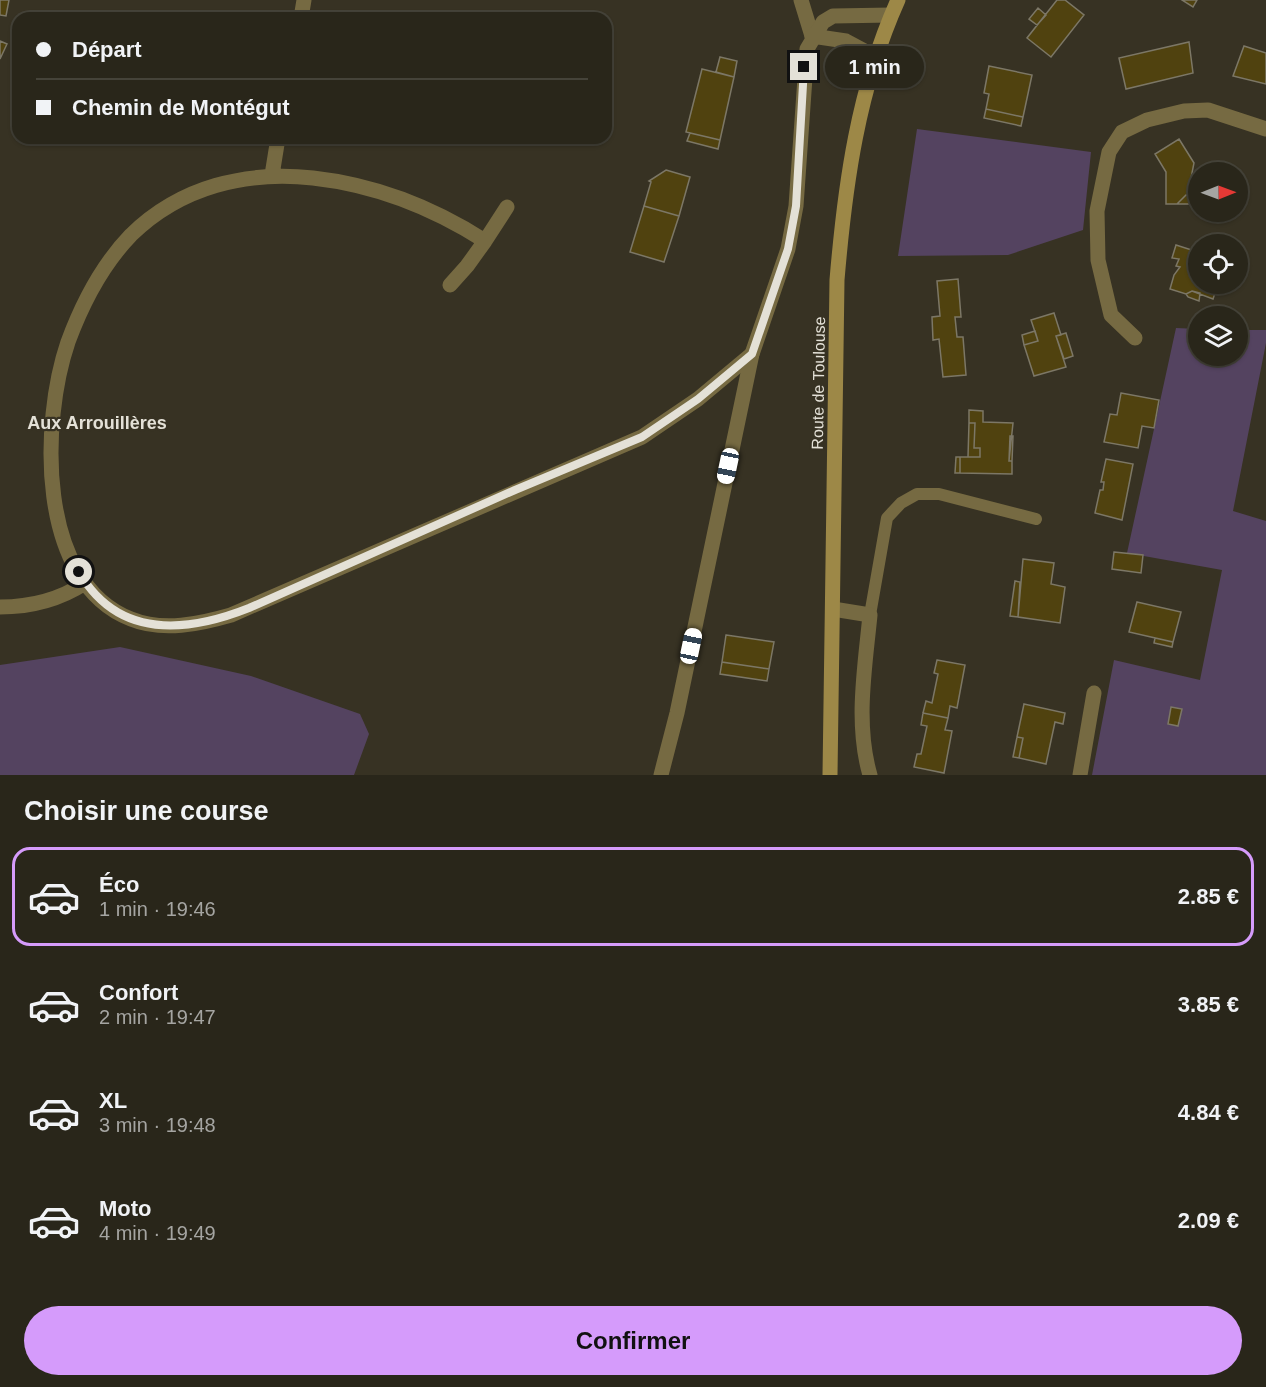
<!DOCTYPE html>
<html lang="fr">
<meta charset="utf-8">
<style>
:root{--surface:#29261a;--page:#353227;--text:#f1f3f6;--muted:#a5a5a2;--line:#454339;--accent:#d59bfb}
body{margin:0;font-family:Helvetica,sans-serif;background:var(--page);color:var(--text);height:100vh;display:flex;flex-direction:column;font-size:22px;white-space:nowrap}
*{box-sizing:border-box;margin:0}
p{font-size:20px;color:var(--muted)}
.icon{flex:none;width:33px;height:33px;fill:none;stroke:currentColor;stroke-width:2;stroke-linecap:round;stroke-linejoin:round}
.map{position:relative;height:775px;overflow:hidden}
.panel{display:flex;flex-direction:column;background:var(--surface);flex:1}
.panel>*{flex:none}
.top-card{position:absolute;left:12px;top:12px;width:600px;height:132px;border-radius:18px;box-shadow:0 2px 4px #0004,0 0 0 2px var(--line);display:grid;align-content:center;height:132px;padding:0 24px;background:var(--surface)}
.needle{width:39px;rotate:89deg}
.fabs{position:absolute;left:1188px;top:162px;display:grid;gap:12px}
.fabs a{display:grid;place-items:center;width:60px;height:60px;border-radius:50%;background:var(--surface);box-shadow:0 2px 4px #0004,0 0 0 2px var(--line);font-size:30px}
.end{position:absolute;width:27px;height:27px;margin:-14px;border:8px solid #e4e1d7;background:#111;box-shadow:0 0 0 3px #111}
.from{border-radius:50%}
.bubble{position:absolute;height:42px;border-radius:21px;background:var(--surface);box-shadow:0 2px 4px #0004,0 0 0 2px var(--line);font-size:20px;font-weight:800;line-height:42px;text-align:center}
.car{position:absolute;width:18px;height:36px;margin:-18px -9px;border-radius:8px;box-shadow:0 0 4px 2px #0007;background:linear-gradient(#fff 24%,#345 0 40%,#fff 0 76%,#345 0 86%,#fff 0)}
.top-card b{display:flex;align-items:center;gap:21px;height:57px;font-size:22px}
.top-card b+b{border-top:2px solid var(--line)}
.top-card i{width:15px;height:15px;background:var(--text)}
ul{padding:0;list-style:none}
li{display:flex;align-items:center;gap:18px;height:99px;margin:0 12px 9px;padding:0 12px;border:3px solid transparent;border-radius:18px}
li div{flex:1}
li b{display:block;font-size:22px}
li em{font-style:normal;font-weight:800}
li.active{border-color:var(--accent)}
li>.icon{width:54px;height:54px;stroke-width:1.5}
h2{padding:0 24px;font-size:27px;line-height:72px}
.primary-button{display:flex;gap:12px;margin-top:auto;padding:12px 24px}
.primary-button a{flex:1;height:69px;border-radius:36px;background:var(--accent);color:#111;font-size:24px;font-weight:800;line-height:69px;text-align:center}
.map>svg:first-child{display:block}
.green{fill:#544360}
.building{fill:#50420f;stroke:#7c7766;stroke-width:1.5}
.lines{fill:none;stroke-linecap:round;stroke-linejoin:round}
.service{stroke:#766a42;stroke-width:12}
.minor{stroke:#766a42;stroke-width:15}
.tertiary{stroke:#766a42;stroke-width:15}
.secondary{stroke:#9d8847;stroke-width:15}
.route{stroke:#e4e1d7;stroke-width:8}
.labels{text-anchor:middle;stroke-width:4.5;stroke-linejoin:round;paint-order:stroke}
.street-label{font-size:16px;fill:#e4e1d7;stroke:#373223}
.neighbourhood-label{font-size:18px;font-weight:bold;fill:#e4e1d7;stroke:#373223}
</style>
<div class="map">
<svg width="1266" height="775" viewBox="0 0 1266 775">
<rect width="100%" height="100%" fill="#373223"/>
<path class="green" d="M917,129L1091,152L1083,230L1008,255L898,256Z
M1176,328L1198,329V356H1238V330H1266V343L1233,511L1266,521V775H1092L1114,660L1200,680L1222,570L1127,553Z
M120,647L251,676L360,714L369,734L354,775H0V665Z"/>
<path class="building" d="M0,0H9L6,16L0,15Z
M1057,0H1065L1084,15L1051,57L1027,38Z
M1182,0H1197L1193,7Z
M1038,8L1046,15L1037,25L1029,19Z
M0,41L7,44L0,59Z
M1189,42L1193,73L1126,89L1119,58Z
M1244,46L1266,53V84L1233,76Z
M720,57L737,61L734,77L716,72Z
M989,66L1032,75L1023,117L986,109L989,94L984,93Z
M702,69L734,77L720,140L686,132Z
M986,109L1023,117L1021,126L984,118Z
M690,133L720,140L718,149L687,141Z
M1179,139L1194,163L1191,178H1198V204H1194V195H1186L1177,204H1166V172L1155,154Z
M666,170L690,177L679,216L644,206L651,182L649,181Z
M1186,195H1194V204H1177Z
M644,206L679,216L664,262L630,252Z
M1176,245L1198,252V284H1218L1213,299L1192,291L1186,294L1170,289L1174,275L1180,267L1176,266L1179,259L1172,258Z
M958,279L961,317H955L957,337H963L966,375L943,377L939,339L933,340L932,317L940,316L937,281Z
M1192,291L1200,293L1199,301L1188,297L1186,294Z
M1054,313L1061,335L1056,336L1066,367L1034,376L1024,345L1038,341L1031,320Z
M1035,331L1038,341L1024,345L1022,335Z
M1066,333L1073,356L1064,359L1056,336Z
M1121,393L1159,400L1154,428L1142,426L1138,448L1104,442L1110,414L1117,415Z
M969,410L983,411V422L1013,423L1009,461H1012V474L960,473V457H980V448H974L975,423H969Z
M969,423H975L974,448H980V457H968Z
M1010,436H1013L1012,461H1009Z
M956,457H960V473H955Z
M1106,459L1133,464L1122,520L1095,513L1100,490H1103L1104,482H1101Z
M1114,552L1143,555L1141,573L1112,569Z
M1023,559L1054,563L1051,584L1065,587L1060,623L1018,617Z
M1015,581L1020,582L1018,617L1010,616Z
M1137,602L1181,612L1173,642L1129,632Z
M726,635L774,642L769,669L722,662Z
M1155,638L1173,642L1172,647L1154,643Z
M937,660L965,665L957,708L950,706L948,718L923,713L926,701L932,703L938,674L934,673Z
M722,662L769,669L767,681L720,674Z
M1024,704L1065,713L1063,724L1055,722L1046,764L1019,758L1023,738L1017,737Z
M1171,707L1182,709L1178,726L1168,724Z
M923,713L948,718L945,730L952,731L944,773L914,767L917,754H921L927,726L921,725Z
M1017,737L1023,738L1019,758L1013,757Z"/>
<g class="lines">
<path class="service" d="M870,615L887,518L901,503L917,494H939L1036,519"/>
<path class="minor" d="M801,0L812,36
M301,18L304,0
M272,175L278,138
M507,207L485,241C432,207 376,185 313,178C246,171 181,186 131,235C103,264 82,304 68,342C41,421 36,582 131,619C163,632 200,624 231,615L642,437L698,399L752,354
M450,285L467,266L485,241
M1135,338L1111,315L1098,260L1097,211L1109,152L1122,132L1147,120L1184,111L1208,110L1266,129
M0,607C31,607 59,600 85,583
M833,609L870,615C865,667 855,724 870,775
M1080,775L1094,693"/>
<path class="tertiary" d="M812,36L846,41L876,57
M661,775L677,713L752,354L788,249L796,206L807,49L823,22L833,16L891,15"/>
<path class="secondary" d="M830,775L837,280C845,184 858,89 898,0"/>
</g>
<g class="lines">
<path class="route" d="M79,572C118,639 186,633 249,608L515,490L642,437L698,399L752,354L788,249L796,206L804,67"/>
</g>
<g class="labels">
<g class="street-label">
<text transform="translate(818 383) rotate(-89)" y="6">Route de Toulouse</text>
</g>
<g class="neighbourhood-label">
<text x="97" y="429">Aux Arrouillères</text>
</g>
</g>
</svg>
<div class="fabs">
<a><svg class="needle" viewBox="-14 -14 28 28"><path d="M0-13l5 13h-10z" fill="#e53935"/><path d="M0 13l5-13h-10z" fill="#a5a5a2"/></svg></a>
<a><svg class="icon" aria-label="locate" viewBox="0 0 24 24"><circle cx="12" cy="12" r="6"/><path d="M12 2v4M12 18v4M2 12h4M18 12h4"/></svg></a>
<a><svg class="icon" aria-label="layers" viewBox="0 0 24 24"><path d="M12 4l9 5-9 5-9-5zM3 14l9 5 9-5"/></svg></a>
</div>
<i class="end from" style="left:79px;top:572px"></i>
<i class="end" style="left:804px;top:67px"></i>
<div class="bubble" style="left:825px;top:46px;width:99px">1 min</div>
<i class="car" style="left:728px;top:466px;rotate:192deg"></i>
<i class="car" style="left:691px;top:646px;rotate:12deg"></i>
<div class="top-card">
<b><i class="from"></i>Départ</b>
<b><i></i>Chemin de Montégut</b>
</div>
</div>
<section class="panel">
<h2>Choisir une course</h2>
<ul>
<li class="active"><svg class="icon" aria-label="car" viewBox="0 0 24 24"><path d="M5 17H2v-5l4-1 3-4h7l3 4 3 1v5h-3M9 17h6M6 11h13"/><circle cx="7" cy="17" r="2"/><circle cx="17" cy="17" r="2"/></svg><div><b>Éco</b><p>1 min · 19:46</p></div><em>2.85 €</em></li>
<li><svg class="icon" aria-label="car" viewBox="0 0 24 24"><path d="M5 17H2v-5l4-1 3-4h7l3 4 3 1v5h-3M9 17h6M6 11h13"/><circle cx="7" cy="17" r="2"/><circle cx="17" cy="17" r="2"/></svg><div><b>Confort</b><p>2 min · 19:47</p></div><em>3.85 €</em></li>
<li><svg class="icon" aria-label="car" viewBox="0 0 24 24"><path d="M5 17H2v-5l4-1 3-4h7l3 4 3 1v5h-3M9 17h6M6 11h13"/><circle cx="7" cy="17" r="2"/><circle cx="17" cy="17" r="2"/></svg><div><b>XL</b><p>3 min · 19:48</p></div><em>4.84 €</em></li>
<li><svg class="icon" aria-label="car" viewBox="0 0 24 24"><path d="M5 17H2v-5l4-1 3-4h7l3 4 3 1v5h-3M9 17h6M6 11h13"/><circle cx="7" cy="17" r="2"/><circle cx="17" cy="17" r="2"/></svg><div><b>Moto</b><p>4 min · 19:49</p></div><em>2.09 €</em></li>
</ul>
<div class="primary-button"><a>Confirmer</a></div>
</section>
